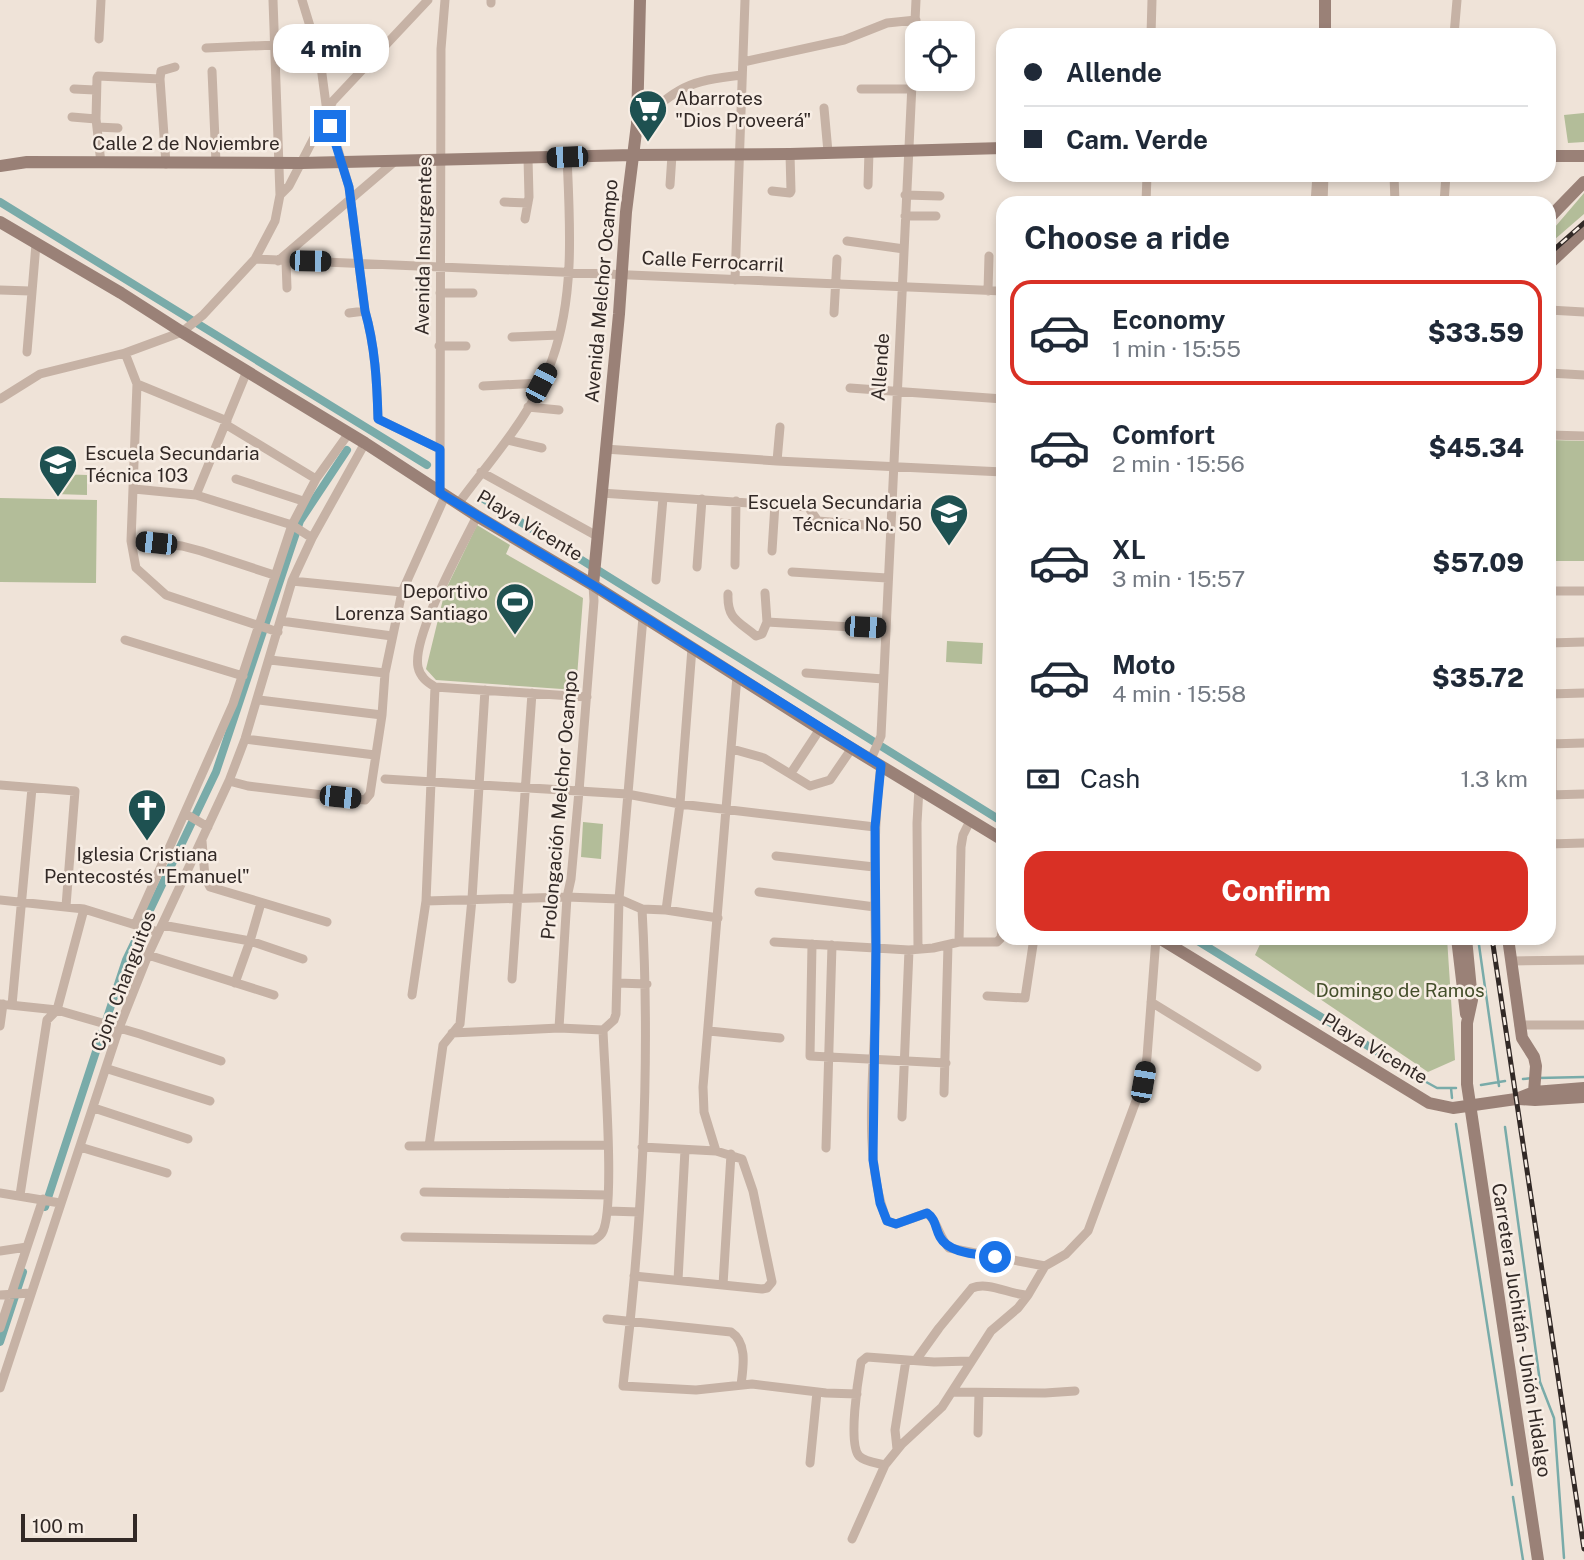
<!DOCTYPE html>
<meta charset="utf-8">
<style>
:root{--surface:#fff;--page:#f6f6f7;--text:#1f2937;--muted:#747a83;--line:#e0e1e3;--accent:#d93025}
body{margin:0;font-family:"Public Sans",sans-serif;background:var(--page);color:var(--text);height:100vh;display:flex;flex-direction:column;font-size:26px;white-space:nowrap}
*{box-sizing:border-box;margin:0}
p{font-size:23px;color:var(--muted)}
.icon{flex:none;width:38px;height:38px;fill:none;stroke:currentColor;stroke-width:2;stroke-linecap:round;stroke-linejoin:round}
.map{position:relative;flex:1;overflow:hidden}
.panel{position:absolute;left:996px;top:196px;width:560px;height:749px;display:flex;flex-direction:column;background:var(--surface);border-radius:21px;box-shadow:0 4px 10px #0003}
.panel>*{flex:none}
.guide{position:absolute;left:996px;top:28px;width:560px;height:154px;border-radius:21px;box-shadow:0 4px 10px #0003;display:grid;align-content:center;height:154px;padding:0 28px;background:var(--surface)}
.controls{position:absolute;left:905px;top:21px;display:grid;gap:14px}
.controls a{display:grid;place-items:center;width:70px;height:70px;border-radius:14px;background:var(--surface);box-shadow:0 4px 10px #0003;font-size:35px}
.scale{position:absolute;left:21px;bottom:18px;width:116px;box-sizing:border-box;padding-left:7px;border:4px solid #322926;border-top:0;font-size:19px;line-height:24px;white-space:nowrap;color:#322926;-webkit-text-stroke:5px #f7ede4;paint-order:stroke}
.end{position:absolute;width:32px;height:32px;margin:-16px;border:9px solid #1a73e8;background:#fff;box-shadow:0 0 0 4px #fff}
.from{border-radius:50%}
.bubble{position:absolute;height:49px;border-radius:21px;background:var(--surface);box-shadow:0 4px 10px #0003;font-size:23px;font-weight:800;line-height:49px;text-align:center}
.car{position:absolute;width:21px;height:42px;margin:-21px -10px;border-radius:9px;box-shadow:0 0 5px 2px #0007;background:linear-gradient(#222 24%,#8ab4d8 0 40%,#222 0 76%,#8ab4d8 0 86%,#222 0)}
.guide b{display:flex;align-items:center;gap:24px;height:66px;font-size:26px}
.guide b+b{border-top:2px solid var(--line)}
.guide i{width:18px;height:18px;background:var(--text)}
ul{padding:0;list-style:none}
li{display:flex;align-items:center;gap:21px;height:105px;margin:0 14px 10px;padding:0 14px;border:4px solid transparent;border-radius:21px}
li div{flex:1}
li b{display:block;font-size:26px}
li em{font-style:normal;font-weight:800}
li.on{border-color:var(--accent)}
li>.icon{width:63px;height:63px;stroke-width:1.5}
h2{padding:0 28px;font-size:32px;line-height:84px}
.pay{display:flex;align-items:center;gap:18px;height:77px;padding:0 28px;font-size:26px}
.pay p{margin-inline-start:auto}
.action{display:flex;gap:14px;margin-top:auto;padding:14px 28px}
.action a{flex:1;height:80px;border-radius:21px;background:var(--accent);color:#fff;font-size:28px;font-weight:800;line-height:80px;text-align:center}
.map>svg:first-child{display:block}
.green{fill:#b3bd99}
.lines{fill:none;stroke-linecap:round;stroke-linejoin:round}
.stream{stroke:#79aba9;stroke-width:2.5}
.canal{stroke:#79aba9;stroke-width:8}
.street{stroke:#c6b2a5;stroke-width:9}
.secondary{stroke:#9a8177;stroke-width:12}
.rail-casing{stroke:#322926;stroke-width:5}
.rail{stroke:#f7ede4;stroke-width:2.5;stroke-dasharray:8;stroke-linecap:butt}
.route{stroke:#1a73e8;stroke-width:9}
.labels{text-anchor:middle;stroke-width:5;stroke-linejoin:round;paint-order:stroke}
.poi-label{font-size:19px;fill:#322926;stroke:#f7ede4;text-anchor:start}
.street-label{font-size:19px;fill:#322926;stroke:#f7ede4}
.park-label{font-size:19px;fill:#444f2b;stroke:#f7ede4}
</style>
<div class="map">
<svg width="1584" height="1560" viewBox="0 0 1584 1560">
<rect width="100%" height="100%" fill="#efe3d8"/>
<path class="green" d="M1584,113V142L1568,143L1564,115Z
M1584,193V214L1554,240L1549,234Z
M1549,440L1584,441V561H1549Z
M56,474L87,475V495L55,494Z
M0,498L97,500L96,583L0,582Z
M477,525L510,545L506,554L583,598L576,690L436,680L426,669L445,591Z
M947,641L983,643L982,664L946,662Z
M583,822L603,824L601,859L581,857Z
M1263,938H1447L1455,1060L1428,1072L1255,955Z"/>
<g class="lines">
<path class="stream" d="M1478,938L1499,1086
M1419,1078L1437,1088H1456
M1538,1078L1584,1077
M1523,1079L1532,1078
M1481,1085L1505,1081
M1451,1088L1452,1098
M1456,1124L1512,1485
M1505,1127L1540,1382L1554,1418L1564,1558
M1513,1497L1523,1560"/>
<path class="canal" d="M0,202L427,465
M482,498L1003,822
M1193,938L1407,1070
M45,1207L126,960L216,772L300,521L347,450
M0,1342L23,1272"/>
<path class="street" d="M302,0L320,59L327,112L349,187L365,311C375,346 377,382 378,419L440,449
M491,3V0
M1151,35L1152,0
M1454,35L1457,0
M99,39L101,0
M206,48L276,45
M743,62L844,40L887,23L916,20
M212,71L216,163
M74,89L95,90
M861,89H912
M824,108L828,152
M72,117L96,119
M637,124C679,87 686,81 742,75
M97,127L118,128
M101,163L96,119L97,78L98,76L160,79
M166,164L160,79L161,71L175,67
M1394,175L1395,203
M670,185L672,155
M868,185L869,151
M772,191L790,193L791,191L790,154
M280,195L289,186L333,101L428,0
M905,195L940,196
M504,202L528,203
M1146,203L1147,175
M1315,203L1317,175
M1323,203L1324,175
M1444,203L1446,175
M905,216H936
M525,219L529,197L528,158
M847,241L904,249
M255,259L1003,291
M278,261L394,162
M286,261L287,288
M735,280L745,0
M0,290L30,291
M988,291L989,256
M440,293H473
M1549,310L1584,312
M349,313L365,311
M834,313L837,259
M512,337L559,335
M439,346H466
M27,352L36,244
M125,353L137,384L227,421
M1549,373L1584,375
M137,384L131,541L136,568L166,595L278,632
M483,386L541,383
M850,388L1003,399
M0,399L40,374L125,353L182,332L203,315L255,259L275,221L280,195L273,0
M528,407L559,410
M225,424L316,479
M1549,435L1584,436
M507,440L542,448
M605,449L777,461L1003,472
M777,461L780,427
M481,472L597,536
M236,479L303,501
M134,489L196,495L292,525L312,538
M440,493L441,49L445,0
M601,493L808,507L818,521L889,527
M196,495L247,371
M458,504C491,459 533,414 552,360C575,296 570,224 567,157
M477,516C462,547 412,636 418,667C420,677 427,682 435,687L587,697
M131,541L182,546L201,551L274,575
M772,551L775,504
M735,565L736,501
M697,567L702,499
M792,572L887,578
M656,580L663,498
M292,581L402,592
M1549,591H1584
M728,594C727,619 738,621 756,636L762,634L767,622L765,593
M281,621L392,636
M767,622L885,629
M125,640L243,676
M1549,643L1584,642
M270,660L385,673
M806,673L883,679
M1549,694L1584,693
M259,700L382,715
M245,739L375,755
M1549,744L1584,743
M1552,744V795
M732,749L764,758L810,786L830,780L852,748
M871,759L881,736L916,0
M881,765C871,841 876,918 876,994C875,1064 861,1156 887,1221L896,1224L927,1213C937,1220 939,1237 949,1248L1045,1266
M791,773L820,729
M385,779L627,794L680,804L875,827
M229,781L248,786L365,800L370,794L382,715L385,673L402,592L445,496
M0,785L75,791L66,906
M1549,795L1584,794
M186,814L208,827
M202,841L205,877L210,887L327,922
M1549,844L1584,843
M776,856L874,867
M759,892L875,907
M0,900L84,909L158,932
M426,901L567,897L619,899L642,909L666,910L718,918
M642,909C651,1068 642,1228 623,1386L696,1390L752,1384L826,1393L857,1394
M666,910L680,804L692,648
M135,925L233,704L292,525L316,479L349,433
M162,925L250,941L261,903
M774,942L909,950L933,948L959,942H997L1001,938L1003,924
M959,942L961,847L963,835L970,821
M812,944L810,1056L946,1063
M918,949L917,823L919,788
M148,955L274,995
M1512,961L1584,960
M512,979L532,693
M235,983L250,941L303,959
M617,983L647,984
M412,995L426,901L435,687
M987,996L1025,998L1034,938
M1151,1002L1257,1067
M0,1004L57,1010L140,1034L221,1061
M12,1005L32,788
M1519,1025H1584
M0,1026L3,1004
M559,1028L567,897L571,879L579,791L594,601L593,585
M709,1031L780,1038
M452,1033L559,1028L603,1030
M108,1069L210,1101
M944,1093L948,945
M94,1108L188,1139
M902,1117L909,950
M409,1146L607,1145
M429,1146L443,1045L460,1024L472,899L485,690
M80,1147L167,1173
M826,1148L832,945
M716,1151L704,1112L703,1087L737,676
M424,1192L608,1195
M0,1193L60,1203
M20,1195L47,1020L57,1010L84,909
M608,1211L639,1212
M405,1237L594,1240C595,1240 602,1234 602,1233C616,1211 604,1064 603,1030L614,1020L616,1014L619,899L643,617
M0,1251L27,1247
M634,1276L762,1289L767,1288L772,1282L753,1191L742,1159L716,1151L642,1147
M678,1280L685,1150
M723,1285L731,1154
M0,1295L30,1293
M607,1319L731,1332C748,1343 743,1368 741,1385
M0,1328L43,1199
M916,1360L939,1328L972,1288C989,1281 1010,1295 1028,1295L1045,1266L1066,1254L1088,1231L1143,1082L1147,1057L1156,938
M0,1388L119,1028L148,955L229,781L245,739L292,581L312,538L365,443
M954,1392L1045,1393L1075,1391
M978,1433L979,1393
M897,1449L895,1430L906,1360
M810,1463L817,1392
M885,1465C877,1463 865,1462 859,1456C848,1444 858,1379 861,1362L867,1357L934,1362L970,1361
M852,1539L885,1465L902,1444L942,1407L991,1331L1018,1308L1028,1295"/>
<path class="secondary" d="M1325,35V0
M1549,156H1584
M0,166L27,162L302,163L633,155L790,154L1003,148
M1549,218L1584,182
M0,222L121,293L182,332L365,443L477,516L593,585L820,729L1003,840
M1549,264L1584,231
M593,585L619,314L626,212L637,124L640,0
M1159,938L1429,1103L1453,1108L1516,1099L1534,1092L1584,1088
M1457,938L1466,1014
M1466,938L1472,1000L1467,1023V1084L1538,1560
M1508,938L1522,1038L1534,1057L1536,1066L1534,1092
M1519,1099L1535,1100L1584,1097"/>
<g class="rail-casing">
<path id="rail" d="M1549,254L1584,223
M1492,938L1584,1549"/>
</g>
<use href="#rail" class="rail"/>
</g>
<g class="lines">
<path class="route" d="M330,126L349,187L365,311C375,346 377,382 378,419L440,449V493L593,585L881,765L875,827L876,948L873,1160L880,1203L887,1221L896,1224L927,1213C936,1219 935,1228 940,1237C949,1254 978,1254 995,1257"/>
</g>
<defs>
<g id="supermarket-pin" transform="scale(2.0125)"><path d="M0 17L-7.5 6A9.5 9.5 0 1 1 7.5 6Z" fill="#1e5151" stroke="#f7ede4"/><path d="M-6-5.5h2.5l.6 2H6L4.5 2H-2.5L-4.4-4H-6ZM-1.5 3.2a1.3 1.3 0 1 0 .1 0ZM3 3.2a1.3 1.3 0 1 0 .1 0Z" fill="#fff"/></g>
<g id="school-pin" transform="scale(2.0125)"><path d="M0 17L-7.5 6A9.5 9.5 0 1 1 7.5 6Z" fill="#1e5151" stroke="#f7ede4"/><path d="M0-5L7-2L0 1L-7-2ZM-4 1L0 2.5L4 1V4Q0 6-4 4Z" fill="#fff"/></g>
<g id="stadium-pin" transform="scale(2.0125)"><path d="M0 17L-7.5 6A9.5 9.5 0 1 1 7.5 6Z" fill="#1e5151" stroke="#f7ede4"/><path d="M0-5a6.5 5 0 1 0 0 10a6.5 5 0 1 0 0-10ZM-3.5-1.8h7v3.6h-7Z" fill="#fff"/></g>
<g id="church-pin" transform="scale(2.0125)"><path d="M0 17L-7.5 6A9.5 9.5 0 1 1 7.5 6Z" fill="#1e5151" stroke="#f7ede4"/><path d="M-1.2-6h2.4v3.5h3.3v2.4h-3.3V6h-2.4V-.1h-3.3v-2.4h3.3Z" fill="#fff"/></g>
</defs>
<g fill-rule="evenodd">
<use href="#supermarket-pin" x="648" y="109"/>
<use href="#school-pin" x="58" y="464"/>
<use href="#school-pin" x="949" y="513"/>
<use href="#stadium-pin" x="515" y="602"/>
<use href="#church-pin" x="147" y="808"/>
</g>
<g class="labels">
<g class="poi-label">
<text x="675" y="105">Abarrotes<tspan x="675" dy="22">"Dios Proveerá"</tspan></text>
<text x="85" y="460">Escuela Secundaria<tspan x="85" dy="22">Técnica 103</tspan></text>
<text x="922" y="509" text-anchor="end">Escuela Secundaria<tspan x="922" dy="22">Técnica No. 50</tspan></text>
<text x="488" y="598" text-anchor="end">Deportivo<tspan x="488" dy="22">Lorenza Santiago</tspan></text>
<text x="147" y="861" text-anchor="middle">Iglesia Cristiana<tspan x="147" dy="22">Pentecostés "Emanuel"</tspan></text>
</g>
<g class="street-label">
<text x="186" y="150">Calle 2 de Noviembre</text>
<text transform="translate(423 246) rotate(-89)" y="7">Avenida Insurgentes</text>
<text transform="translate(713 261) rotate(3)" y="7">Calle Ferrocarril</text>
<text transform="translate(601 291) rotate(-85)" y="7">Avenida Melchor Ocampo</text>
<text transform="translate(880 367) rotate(-86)" y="7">Allende</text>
<text transform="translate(530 525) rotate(31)" y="7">Playa Vicente</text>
<text transform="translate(559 805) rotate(-85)" y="7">Prolongación Melchor Ocampo</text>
<text transform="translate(123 981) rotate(-69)" y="7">Cjon. Changuitos</text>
<text transform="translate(1375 1048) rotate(31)" y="7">Playa Vicente</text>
<text transform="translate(1522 1330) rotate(81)" y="7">Carretera Juchitán - Unión Hidalgo</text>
</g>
<g class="park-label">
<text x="1400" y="997">Domingo de Ramos</text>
</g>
</g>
</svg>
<div class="controls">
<a><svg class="icon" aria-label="locate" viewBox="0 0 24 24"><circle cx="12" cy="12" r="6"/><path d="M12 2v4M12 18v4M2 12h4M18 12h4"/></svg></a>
</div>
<div class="scale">100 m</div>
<i class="end from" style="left:995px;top:1257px"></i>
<i class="end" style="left:330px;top:126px"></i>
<div class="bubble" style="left:273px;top:24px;width:116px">4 min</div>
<i class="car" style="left:567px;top:157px;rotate:268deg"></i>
<i class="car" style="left:310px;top:261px;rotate:91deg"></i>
<i class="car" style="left:541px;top:383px;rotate:28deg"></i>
<i class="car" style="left:156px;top:543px;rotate:276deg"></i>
<i class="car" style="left:865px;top:627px;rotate:93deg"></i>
<i class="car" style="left:340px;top:797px;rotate:96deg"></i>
<i class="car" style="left:1143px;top:1082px;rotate:10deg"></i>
<div class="guide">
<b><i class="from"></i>Allende</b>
<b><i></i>Cam. Verde</b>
</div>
<section class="panel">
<h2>Choose a ride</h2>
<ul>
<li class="on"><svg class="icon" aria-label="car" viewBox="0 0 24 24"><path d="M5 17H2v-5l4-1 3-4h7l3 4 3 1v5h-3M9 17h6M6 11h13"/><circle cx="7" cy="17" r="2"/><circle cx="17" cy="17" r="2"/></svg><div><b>Economy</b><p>1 min · 15:55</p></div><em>$33.59</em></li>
<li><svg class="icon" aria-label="car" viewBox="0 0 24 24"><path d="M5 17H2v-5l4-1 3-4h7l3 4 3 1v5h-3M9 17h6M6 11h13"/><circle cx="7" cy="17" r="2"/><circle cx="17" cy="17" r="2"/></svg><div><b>Comfort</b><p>2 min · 15:56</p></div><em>$45.34</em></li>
<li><svg class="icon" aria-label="car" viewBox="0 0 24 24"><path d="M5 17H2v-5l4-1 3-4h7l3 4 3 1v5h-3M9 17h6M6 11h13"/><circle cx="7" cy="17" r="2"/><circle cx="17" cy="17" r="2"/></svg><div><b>XL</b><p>3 min · 15:57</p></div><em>$57.09</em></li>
<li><svg class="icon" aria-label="car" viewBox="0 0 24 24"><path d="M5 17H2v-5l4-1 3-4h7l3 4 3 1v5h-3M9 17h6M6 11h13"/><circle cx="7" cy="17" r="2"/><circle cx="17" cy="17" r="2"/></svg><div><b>Moto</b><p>4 min · 15:58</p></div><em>$35.72</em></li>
</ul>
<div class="pay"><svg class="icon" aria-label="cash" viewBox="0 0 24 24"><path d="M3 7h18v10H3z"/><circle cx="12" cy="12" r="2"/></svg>Cash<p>1.3 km</p></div>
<div class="action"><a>Confirm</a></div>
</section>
</div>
